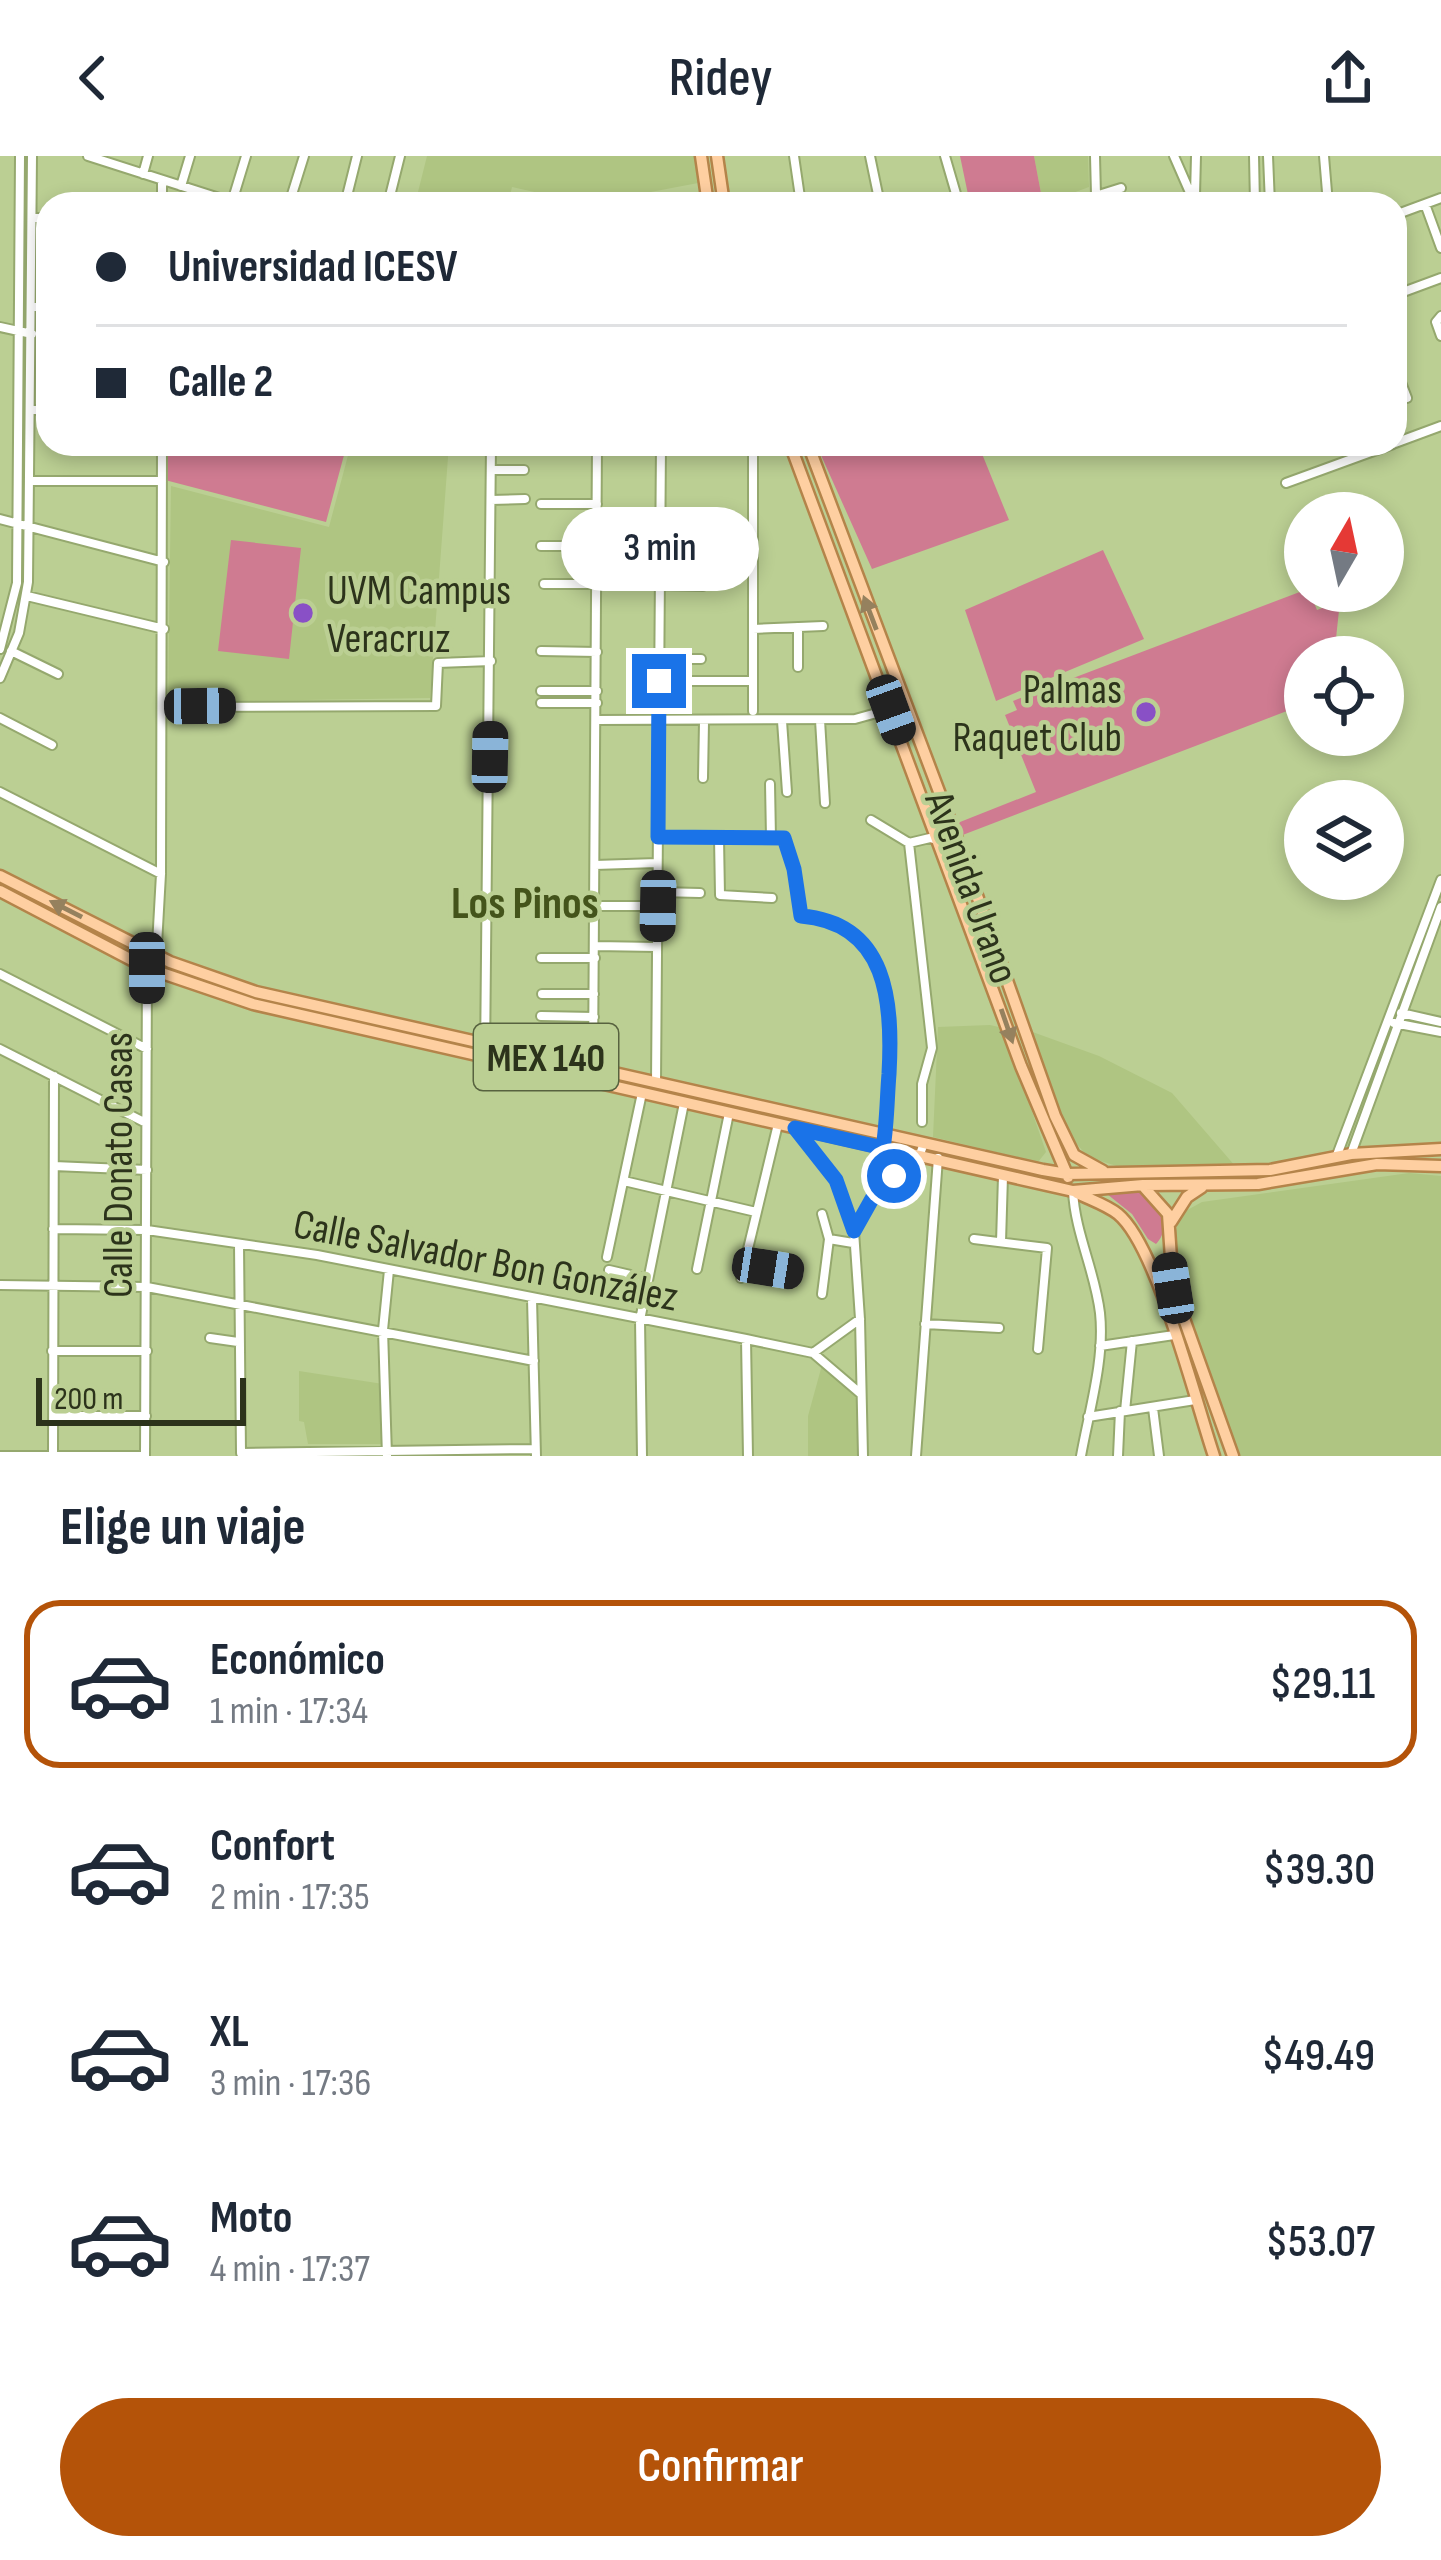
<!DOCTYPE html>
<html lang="es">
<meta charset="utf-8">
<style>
:root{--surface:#fff;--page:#f2f2f3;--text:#1f2937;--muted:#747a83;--line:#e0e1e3;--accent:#b45309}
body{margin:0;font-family:"Sofia Sans Condensed",sans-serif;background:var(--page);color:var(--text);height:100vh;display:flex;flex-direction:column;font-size:45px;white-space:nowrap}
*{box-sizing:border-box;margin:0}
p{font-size:39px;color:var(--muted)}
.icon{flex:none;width:66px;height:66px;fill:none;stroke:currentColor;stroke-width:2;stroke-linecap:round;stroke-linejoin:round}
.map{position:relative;height:1300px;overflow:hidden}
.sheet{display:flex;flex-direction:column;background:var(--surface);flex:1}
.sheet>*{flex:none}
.banner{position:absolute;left:36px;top:36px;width:1371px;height:264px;border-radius:36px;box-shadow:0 6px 18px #0003;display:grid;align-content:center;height:264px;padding:0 60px;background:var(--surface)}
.needle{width:78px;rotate:9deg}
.controls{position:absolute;left:1284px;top:336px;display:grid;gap:24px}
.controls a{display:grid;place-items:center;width:120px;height:120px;border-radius:50%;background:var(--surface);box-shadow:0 6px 18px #0003;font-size:60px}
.scale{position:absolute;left:36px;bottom:30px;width:210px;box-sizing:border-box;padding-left:12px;border:6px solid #2c331b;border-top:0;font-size:33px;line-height:42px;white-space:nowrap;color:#2c331b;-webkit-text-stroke:9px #bbcf93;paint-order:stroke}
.end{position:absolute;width:54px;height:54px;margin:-27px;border:15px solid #1a73e8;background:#fff;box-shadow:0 0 0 6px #fff}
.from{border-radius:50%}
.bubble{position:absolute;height:84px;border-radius:42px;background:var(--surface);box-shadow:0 6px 18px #0003;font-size:39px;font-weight:600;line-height:84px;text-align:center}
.car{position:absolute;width:36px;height:72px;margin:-36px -18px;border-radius:15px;box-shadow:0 0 9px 3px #0007;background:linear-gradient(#222 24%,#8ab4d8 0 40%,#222 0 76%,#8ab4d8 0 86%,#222 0)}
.banner b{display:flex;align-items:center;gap:42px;height:114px;font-size:45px}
.banner b+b{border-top:3px solid var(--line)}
.banner i{width:30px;height:30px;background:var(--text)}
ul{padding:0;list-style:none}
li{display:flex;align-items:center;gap:36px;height:168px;margin:0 24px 18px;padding:0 36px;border:6px solid transparent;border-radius:36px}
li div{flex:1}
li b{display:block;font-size:45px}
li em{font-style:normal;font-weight:600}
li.on{border-color:var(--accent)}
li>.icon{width:108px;height:108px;stroke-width:1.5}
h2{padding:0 60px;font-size:54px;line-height:144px}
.action{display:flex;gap:24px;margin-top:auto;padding:24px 60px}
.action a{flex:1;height:138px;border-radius:72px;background:var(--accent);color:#fff;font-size:48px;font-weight:600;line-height:138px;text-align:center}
header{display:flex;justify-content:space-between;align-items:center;height:156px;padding:0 60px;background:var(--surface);font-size:54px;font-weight:600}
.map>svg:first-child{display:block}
.built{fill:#afc582}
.green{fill:#cf7b91}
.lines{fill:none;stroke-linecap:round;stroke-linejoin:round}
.minor-casing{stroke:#95a86e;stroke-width:12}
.major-casing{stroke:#b4844a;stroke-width:15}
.minor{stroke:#fff;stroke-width:8}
.major{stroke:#fecfa1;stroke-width:10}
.oneway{fill:#95815e}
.route{stroke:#1a73e8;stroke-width:15}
.poi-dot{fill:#8950c6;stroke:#bbcf93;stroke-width:4.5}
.labels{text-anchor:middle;stroke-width:9;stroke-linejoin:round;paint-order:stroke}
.shield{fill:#bbcf93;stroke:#57623f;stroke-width:3}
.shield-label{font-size:39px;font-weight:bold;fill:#2c331b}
.poi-label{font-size:42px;fill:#2c331b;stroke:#bbcf93;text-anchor:start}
.street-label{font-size:42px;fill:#2c331b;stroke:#bbcf93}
.neighbourhood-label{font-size:45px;font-weight:bold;fill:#44541b;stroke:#bbcf93}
</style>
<header><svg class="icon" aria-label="back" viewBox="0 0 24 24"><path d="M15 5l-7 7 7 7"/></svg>Ridey<svg class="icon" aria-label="share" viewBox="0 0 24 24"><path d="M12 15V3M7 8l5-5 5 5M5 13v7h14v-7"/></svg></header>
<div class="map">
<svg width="1441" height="1300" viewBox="0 0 1441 1300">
<rect width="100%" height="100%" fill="#bbcf93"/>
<path class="built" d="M427,0H697L698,27L588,48L512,31L508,48H415Z
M1034,0H1088L1089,31L1043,48Z
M351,288H449L430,542L168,546L171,330L329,371Z
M990,869L1003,872L1046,996L1038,1006L933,981L938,871Z
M1027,874L1099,900L1172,937L1236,1011L1123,1012L1088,1001L1062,971Z
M1409,1017L1441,1020V1300H1235L1176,1129L1174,1084L1180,1058L1202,1046Z
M822,1209L857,1238V1300H808V1260Z
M299,1215L383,1228V1288H308L304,1266L299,1265Z"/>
<path class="green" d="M960,0H1034L1043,48H970Z
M165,288H347L326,366L165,324Z
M816,288H978L1009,364L872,413Z
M231,384L301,392L289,503L218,495Z
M1103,394L1144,483L996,545L965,454Z
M1305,434L1309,435L1317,454L1340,445L1334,501H1305V548L960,680L955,668L1036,636L1005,559L1017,554L1013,545Z
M1140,1036C1158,1047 1173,1070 1156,1088L1148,1083L1132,1058L1107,1038Z"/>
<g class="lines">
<g class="minor-casing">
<path id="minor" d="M88,0L238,48
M794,0L801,48
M870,0L880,48
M945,0L959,48
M1095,0L1096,39
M1174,0L1195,48
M1254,0L1255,48
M1268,0L1270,48
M1324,0L1328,48
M143,18L148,0
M181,30L190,0
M1195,39L1196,0
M232,46L246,0
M162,48V24
M289,48L304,0
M345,48L357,0
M388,48L400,0
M1070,48L1121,32
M1425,48L1441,92
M1395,59L1441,42
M33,62H48
M1395,139L1441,122
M33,151H48
M1441,160L1436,166L1441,180
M0,171L32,178
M1395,211L1407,242
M31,254H48
M1395,287L1441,270
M753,288V555
M491,314H524
M31,325H162
M1286,327L1393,288
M491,344L525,343
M541,348H597
M0,363L164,406
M541,390H597
M544,428H597
M660,429L703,430
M27,440L164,473
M753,473L823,470
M0,493L17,427L20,0
M11,495L58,518
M541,495L597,496
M659,503H701
M798,511V471
M0,522L19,477L28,426L32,0
M659,525H753
M541,535H597
M541,547H597
M163,551L436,550L438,507L491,505
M0,562L52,589
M596,564L855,563L891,553
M820,564L825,647
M782,565L787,636
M703,622L704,566
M770,628L771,682
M0,636L161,718
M871,664L909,687L930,682
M953,674L930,682L939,684L955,678
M657,681L784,682L794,713L801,760C913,769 890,900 885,979
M719,682L720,739L772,742
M909,687L932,892L922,928V966
M595,709L657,707
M658,736L700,737
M595,750H658
M595,790L657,791
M541,802H595
M0,818L147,893
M542,838H594
M1401,857L1441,866
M541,860L594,861
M1394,867L1441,876
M0,893L146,967
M485,902L491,288
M593,911L597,288
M656,927L661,288
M795,972L836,1024L854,1075L860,1163L863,1300
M1351,998L1441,751
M1337,999L1441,724
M54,1010L147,1014
M624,1025L756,1056
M1073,1035C1075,1077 1095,1115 1100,1157C1105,1203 1089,1255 1081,1300
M822,1058L829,1083L822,1138
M53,1073L147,1074L317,1099L746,1183L813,1197L861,1238
M855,1073L877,1034L919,1001L924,987
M829,1083L853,1087
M974,1083L1047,1092L1038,1193
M1001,1086L1003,1020
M239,1088L241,1297
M607,1101L642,937
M744,1108L793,1116
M697,1113L729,957
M609,1114L648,1123
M741,1122L778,968
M0,1129L147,1131L534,1205
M532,1143L536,1300
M925,1168L999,1172
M210,1182L238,1186
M746,1183L748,1300
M1100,1190L1174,1179
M52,1195H147
M813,1197L860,1163
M1153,1252L1159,1300
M1125,1255L1132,1185
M54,1260H146
M1088,1261L1195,1244
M241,1297L535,1293
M0,1300H145
M53,1300L54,920
M145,1300L147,812L157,789L161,718L162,288
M387,1300L383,1174L389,1114
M642,1300L640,1164L684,947
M916,1300L938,1002
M1118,1300L1120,1255"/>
</g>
<g class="major-casing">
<path id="major" d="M701,0L708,48
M717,0L724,48
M790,288L1021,910L1068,1021
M808,288L958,686L1055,960L1074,999L1103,1015
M0,720L170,806L256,836L1043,1014L1067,1018L1270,1014L1351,998L1441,993
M0,735L147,812L253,848L1073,1035L1143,1029L1258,1028L1377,1008L1441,1010
M1143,1030L1168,1058L1173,1132L1233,1300
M1077,1037C1089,1043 1107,1049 1118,1058C1157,1090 1196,1247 1214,1300
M1171,1066L1187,1041L1202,1031"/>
</g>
<use href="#minor" class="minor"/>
<use href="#major" class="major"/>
</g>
<defs><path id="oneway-solid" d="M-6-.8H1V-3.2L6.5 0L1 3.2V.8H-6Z" transform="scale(3)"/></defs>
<g class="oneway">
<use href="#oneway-solid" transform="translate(870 457) rotate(-111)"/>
<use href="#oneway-solid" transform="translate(66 753) rotate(-153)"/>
<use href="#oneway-solid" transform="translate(1007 870) rotate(71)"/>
</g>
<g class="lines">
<path class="route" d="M659,525L658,681L784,682L794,713L801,760C888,767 893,847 889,918C887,942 887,968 883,992L795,972L836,1024L854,1075L877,1034L894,1020"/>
</g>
<g class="poi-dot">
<circle cx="303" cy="457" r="12"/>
<circle cx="1146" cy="556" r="12"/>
</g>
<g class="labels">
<rect class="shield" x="474" y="868" width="144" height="66" rx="9"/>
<g class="shield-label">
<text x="546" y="915">MEX 140</text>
</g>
<g class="poi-label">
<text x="327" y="448">UVM Campus<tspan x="327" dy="48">Veracruz</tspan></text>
<text x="1122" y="547" text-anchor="end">Palmas<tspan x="1122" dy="48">Raquet Club</tspan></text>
</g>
<g class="street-label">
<text transform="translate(973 731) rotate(70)" y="15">Avenida Urano</text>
<text transform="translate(117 1009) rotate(-90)" y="15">Calle Donato Casas</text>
<text transform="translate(486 1103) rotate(11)" y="15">Calle Salvador Bon González</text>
</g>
<g class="neighbourhood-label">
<text x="525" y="762">Los Pinos</text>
</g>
</g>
</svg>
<div class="controls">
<a><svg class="needle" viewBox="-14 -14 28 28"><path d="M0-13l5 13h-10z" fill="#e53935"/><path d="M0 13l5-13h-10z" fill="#747a83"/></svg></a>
<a><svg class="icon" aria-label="locate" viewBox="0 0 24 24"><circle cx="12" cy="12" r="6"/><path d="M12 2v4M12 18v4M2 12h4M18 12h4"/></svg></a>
<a><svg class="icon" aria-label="layers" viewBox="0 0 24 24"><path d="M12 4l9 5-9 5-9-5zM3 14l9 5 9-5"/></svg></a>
</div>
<div class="scale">200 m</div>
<i class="end from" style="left:894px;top:1020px"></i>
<i class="end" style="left:659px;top:525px"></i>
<div class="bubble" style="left:561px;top:351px;width:198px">3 min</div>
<i class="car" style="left:200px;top:550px;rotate:89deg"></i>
<i class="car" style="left:891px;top:554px;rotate:160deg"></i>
<i class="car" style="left:490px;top:601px;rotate:1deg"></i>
<i class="car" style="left:658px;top:750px;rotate:181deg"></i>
<i class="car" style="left:147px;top:812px;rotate:180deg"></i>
<i class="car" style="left:768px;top:1112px;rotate:99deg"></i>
<i class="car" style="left:1173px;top:1132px;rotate:351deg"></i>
<div class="banner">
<b><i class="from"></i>Universidad ICESV</b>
<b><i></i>Calle 2</b>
</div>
</div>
<section class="sheet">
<h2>Elige un viaje</h2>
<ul>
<li class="on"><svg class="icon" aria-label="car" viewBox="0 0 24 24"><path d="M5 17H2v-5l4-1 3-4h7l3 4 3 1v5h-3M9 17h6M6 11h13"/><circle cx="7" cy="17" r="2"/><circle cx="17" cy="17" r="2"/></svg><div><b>Económico</b><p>1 min · 17:34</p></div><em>$29.11</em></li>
<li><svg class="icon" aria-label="car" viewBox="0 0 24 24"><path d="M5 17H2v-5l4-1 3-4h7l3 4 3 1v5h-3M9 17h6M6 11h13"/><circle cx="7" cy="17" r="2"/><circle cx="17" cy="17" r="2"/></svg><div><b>Confort</b><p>2 min · 17:35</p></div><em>$39.30</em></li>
<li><svg class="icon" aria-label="car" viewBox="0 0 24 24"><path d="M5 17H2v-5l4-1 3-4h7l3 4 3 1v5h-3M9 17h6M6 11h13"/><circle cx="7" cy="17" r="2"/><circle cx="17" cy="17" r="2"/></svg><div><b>XL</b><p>3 min · 17:36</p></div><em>$49.49</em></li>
<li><svg class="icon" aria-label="car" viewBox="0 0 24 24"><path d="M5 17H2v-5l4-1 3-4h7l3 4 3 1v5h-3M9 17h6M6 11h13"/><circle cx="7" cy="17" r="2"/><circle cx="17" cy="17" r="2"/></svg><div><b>Moto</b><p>4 min · 17:37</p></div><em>$53.07</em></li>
</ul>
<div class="action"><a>Confirmar</a></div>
</section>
